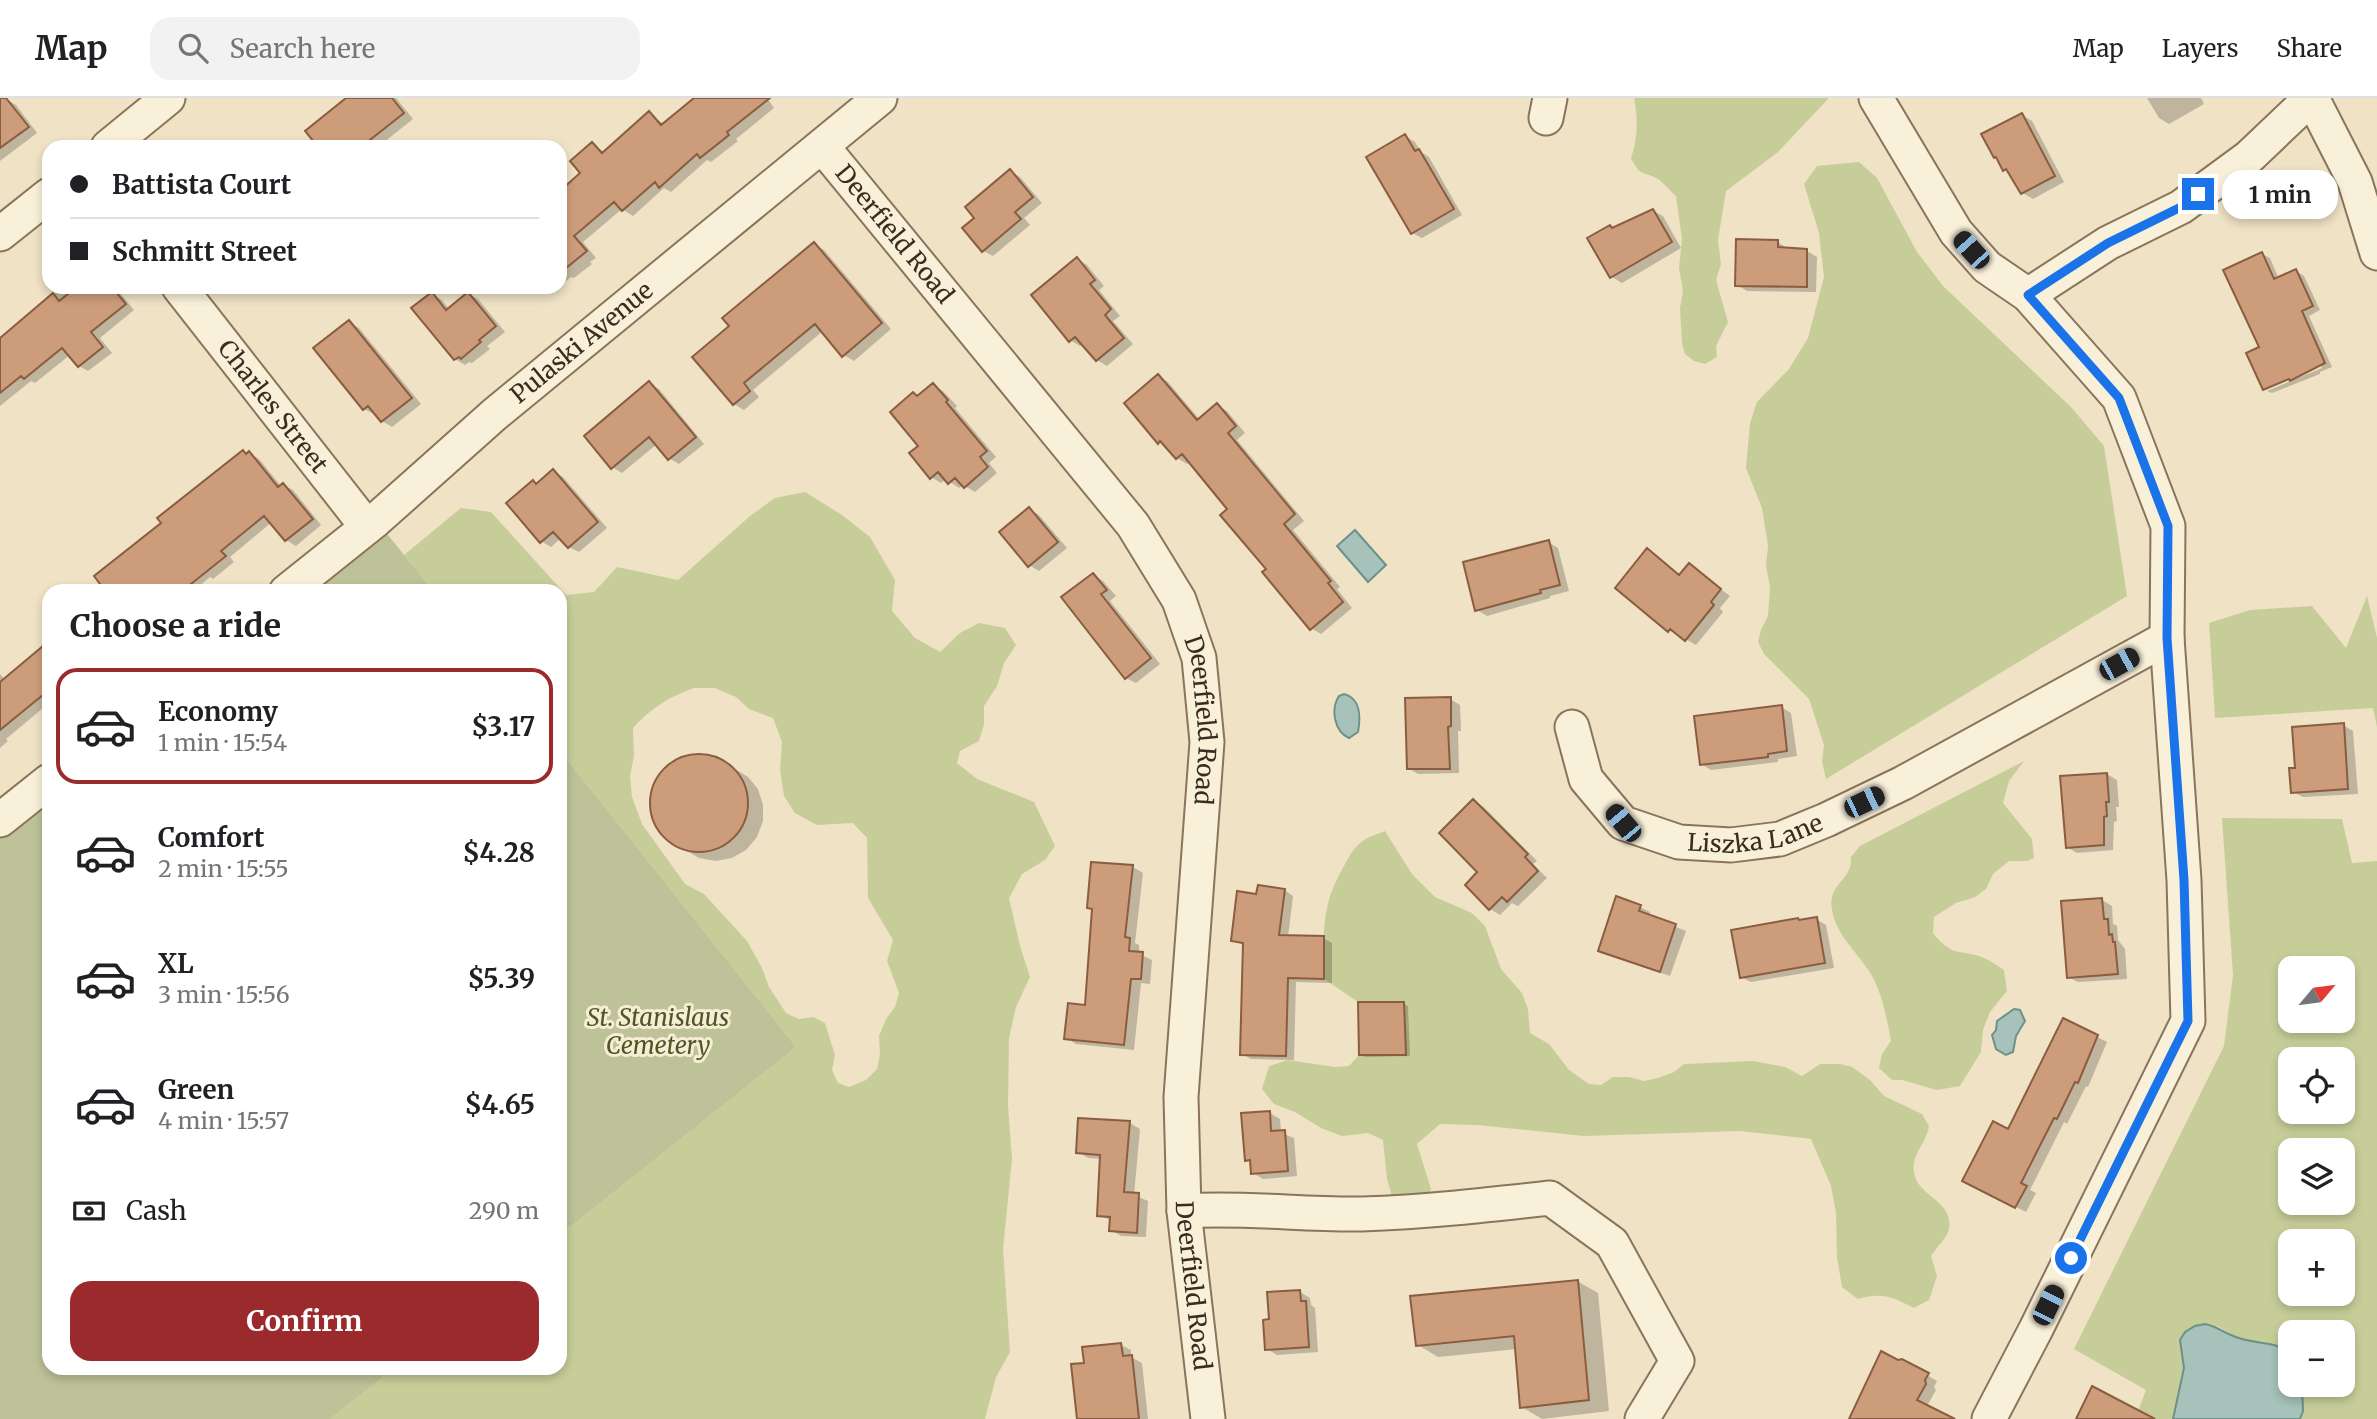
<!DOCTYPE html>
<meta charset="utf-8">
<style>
:root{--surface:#fff;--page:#f2f2f2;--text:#202124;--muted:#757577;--line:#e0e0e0;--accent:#9a2a2b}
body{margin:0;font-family:Merriweather,serif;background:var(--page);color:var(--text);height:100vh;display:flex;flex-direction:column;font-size:26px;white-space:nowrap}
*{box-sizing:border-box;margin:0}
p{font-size:23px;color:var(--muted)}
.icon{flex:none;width:38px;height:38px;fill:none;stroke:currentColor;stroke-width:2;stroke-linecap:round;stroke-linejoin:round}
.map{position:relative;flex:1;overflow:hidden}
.side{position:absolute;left:42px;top:486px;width:525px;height:791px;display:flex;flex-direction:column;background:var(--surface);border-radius:21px;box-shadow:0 4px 10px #0003}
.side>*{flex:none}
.top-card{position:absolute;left:42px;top:42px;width:525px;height:154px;border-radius:21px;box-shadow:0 4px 10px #0003;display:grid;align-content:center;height:154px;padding:0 28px;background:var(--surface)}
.needle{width:46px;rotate:61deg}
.controls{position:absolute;left:2278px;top:858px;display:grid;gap:14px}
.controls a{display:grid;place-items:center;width:77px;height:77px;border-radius:14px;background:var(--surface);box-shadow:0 4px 10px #0003;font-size:35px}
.end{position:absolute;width:32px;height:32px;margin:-16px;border:9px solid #1a73e8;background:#fff;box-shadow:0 0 0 4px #fff}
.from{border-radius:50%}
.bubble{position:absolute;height:49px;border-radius:21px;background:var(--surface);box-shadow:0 4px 10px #0003;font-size:23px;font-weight:700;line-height:49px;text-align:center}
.car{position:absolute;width:21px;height:42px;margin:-21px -10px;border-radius:9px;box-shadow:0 0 5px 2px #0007;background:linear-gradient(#222 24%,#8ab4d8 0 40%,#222 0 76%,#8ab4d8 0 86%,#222 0)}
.top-card b{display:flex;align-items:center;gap:24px;height:66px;font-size:26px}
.top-card b+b{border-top:2px solid var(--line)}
.top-card i{width:18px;height:18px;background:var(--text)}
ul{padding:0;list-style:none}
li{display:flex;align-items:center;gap:21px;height:116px;margin:0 14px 10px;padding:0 14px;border:4px solid transparent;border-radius:21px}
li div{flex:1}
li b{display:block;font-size:26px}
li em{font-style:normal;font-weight:700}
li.selected{border-color:var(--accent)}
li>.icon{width:63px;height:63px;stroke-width:1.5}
h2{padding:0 28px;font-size:32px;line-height:84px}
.pay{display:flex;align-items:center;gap:18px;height:77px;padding:0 28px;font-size:26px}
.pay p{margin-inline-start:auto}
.action{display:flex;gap:14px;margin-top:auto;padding:14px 28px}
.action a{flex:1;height:80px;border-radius:21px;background:var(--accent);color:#fff;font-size:28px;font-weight:700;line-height:80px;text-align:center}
header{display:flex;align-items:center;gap:42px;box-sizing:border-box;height:98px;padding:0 35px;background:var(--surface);border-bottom:2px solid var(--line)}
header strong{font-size:33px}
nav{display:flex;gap:38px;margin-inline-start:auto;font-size:24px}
.search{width:490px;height:63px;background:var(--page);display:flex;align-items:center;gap:18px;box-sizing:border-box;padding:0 24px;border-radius:21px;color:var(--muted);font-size:26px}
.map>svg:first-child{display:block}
.green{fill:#c7cd99;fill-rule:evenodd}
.cemetery{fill:#bdc298}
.water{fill:#a7c2ba;stroke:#6d9188;stroke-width:2}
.shadow{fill:#0003}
.building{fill:#cd9d7b;stroke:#8a5d40;stroke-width:2}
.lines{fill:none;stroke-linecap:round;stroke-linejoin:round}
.minor-casing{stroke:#8a745b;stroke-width:37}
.minor{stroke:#f9f0d9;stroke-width:33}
.route{stroke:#1a73e8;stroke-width:9}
.labels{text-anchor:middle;stroke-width:6;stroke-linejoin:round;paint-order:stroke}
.street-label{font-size:24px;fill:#3a2c1f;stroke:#f6edd5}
.park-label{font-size:24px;font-style:italic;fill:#4b5725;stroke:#f6edd5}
</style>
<header>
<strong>Map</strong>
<div class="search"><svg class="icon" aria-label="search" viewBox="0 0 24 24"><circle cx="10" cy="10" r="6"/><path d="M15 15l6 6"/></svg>Search here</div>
<nav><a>Map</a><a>Layers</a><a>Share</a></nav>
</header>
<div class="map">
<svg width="2377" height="1321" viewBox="0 0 2377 1321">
<rect width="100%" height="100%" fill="#efe2c5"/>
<path class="green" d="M1634,0H1829L1778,54L1726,93L1718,142L1721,166L1716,182L1728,224L1716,248L1717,259L1705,266L1694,263L1685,256L1682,245L1680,210L1683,193L1679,170L1682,141L1676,98C1670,93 1664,85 1658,81C1642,72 1641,80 1631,60C1638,40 1638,21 1634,0Z
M1859,64L1877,80L1917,154L1943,188L2071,309L2104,348L2127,498L1826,681L1822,664L1824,647L1809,601L1764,556L1758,544L1761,532L1768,518L1770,490L1766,467L1768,448L1762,410L1746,370L1750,325L1757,304L1789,271L1808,240L1824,179L1819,135L1804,86L1817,68Z
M805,394L842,417L870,439L895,482L892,513L915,540L940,554L960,535L979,525L1005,530L1016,547L1004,565L997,588L984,608V626L979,643L960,653L957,665L977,681L1034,704L1055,748L1045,762L1022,776L1009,800L1020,848L1030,879L1016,909L1009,940L1008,1008L1012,1061L1003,1151L1010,1254L996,1279L985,1321H330L393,1271L560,1270V1137L796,949L560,653V494L433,493L404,457L461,410L491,414L566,497L594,494L617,469L678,482L750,418L775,400ZM694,590H715L736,599L749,611L773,620L782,644L780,672L784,698L795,715L817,727L853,725L867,740L868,800L893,842L887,863L899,895L895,909L886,921L879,938L880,956L877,971L866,982L849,989L838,985L832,972L835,957L825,925L813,919L799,921L786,915L769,889L762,870L747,843L704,796L685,786L642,726L632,699L630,678L634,658L633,630C651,610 669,599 694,590Z
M2367,498L2377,540V629L2373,610L2215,620L2209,525L2250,512L2312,508L2346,550Z
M2024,663L2009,683L2003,705L2032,741L2034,760L2027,763H2009L1993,776L1986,791L1975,799L1956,805L1934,819L1933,835C1954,861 1959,850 1984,860C1991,863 1998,868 2004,872L2007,893L1990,914L1983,932L1981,954L1960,988L1937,992L1902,982H1892L1879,970L1882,956L1891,943C1887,921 1882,895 1871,876C1858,855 1836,837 1832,812C1827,785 1853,783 1851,759L1860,748Z
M2222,720L2342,721L2352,765L2377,763V1321H2300L2303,1313L2302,1286H2343V1234H2291V1254C2276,1245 2269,1247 2253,1244C2240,1241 2229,1236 2217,1228L2181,1255L2184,1270L2173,1321H2135L2146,1292L2074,1251L2224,948L2233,877ZM2291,870H2343V922H2291ZM2291,961H2343V1013H2291ZM2291,1052H2343V1104H2291ZM2291,1143H2343V1195H2291Z
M1385,733L1412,776L1435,799L1472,815L1485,828L1501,871L1522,895L1528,911L1530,935L1549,946L1569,972L1589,986L1601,987L1613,979H1629L1644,983L1658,980L1674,974L1684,966L1753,963L1785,969L1802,978L1820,966H1840L1852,969L1870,982L1884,998L1922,1016L1929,1028C1927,1044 1911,1057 1914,1074C1917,1099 1954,1102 1949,1131C1947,1140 1936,1150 1931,1158L1937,1178L1929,1202L1914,1210C1892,1199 1883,1194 1858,1201L1842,1189L1837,1159L1836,1115L1831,1088L1811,1041L1740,1033L1584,1038L1477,1027L1440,1026L1417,1046L1431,1091L1427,1103H1409L1392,1098L1387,1081L1383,1042L1368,1035L1342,1038L1321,1030L1295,1014L1274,1006L1262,991L1269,968L1288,962L1335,969L1349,968L1359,957L1406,956L1404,904H1358L1324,881C1324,835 1320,809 1344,768C1349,758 1355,748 1364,742C1370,738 1378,736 1385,733Z"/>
<path class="cemetery" d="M376,422L433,493L286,494Z
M560,653L796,949L560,1137Z
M49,683V1270L393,1271L330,1321H0V722Z"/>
<path class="water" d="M1355,432L1386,467L1368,484L1337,448Z
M1344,596C1360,600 1361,618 1358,634L1349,640C1335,634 1330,612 1339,598Z
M2014,911L2020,912L2025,923L2016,938L2013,954L2006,957L1996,951L1992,937L1996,932L1997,923Z
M2205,1226C2216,1228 2221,1233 2231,1237C2251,1247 2272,1242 2291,1254V1286H2302L2303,1313L2300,1321H2173L2184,1270L2180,1242L2185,1234L2195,1228Z"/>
<path class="shadow" d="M348,0H396L413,21L378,49H321Z
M696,0H767L774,10L736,41L738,43L711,64L707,62L671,94L664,90L633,118L622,111L583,144L596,160L590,164L592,166L574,180L571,179L560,188V98L582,75L592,46L605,55L649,16L664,26Z
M2147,0H2201L2204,6L2169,26L2159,20Z
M6,1L16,7L37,35L0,63V6Z
M2022,17L2032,23L2064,84L2033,101L2023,95L2011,75L2004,72L1999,61L1995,59Z
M1405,38L1415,44L1421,54L1429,59L1462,117L1422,140L1412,135Z
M226,44H265L273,49H226Z
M1010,73L1020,79L1042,105L1024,120L1030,127L993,158L983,153L977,120Z
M1653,113L1663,118L1681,150L1622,185L1612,179L1613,131Z
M1778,144L1788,151L1807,153L1817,159L1816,194L1747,193L1737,187Z
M814,146L824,152L891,231L854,263L844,257L823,233L753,292L759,299L744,312L734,306L731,229Z
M2262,156L2270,160L2279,181L2296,173L2304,178L2320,212L2309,218L2332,269L2320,274V276L2272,295L2267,293L2322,270L2321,267L2267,289V292L2264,291L2261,250Z
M1077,161L1087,167L1104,188L1099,192L1120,218L1113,223L1133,246L1107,268L1097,262L1083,246L1080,248L1070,242Z
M63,189H115L134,212L100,240L112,255L88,273L79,268L70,257L35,285L31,283L0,308V242Z
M432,196L442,202L449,211L468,196L478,201L505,234L487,248L490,251L472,265L469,264L465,267L455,261Z
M349,224L359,230L421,306L392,329L382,323L376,315L374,316L364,311Z
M1158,278L1168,284L1200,322L1217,307L1227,313L1245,335L1237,342L1304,423L1293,432L1340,489L1337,491L1352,510L1321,536L1311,530L1268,471L1229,411L1190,363L1187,366L1177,360L1167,349L1159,344Z
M649,285L659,291L704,346L679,366L669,360L657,346L622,375L612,369Z
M933,287L943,293L957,308L955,310L996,359L989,365L997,375L975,394L963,387L959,390L946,381L941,385L931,379L920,348L919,300Z
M250,355L259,361L281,388L283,387L293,392L321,427L296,448L286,442L272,424L230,459L234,464L213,481L210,479L192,494H99Z
M553,373L563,379L607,430L579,454L569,449L561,440L551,449L541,443L537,387Z
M1029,411L1039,417L1067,450L1039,473L1029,467Z
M1548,444L1558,450L1569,493L1550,498V500L1487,518L1477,512Z
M1657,458L1681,478L1689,467L1730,498L1720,510L1723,514L1696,547L1669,532Z
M1093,477L1103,483L1116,498L1110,503L1160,566L1136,585L1126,580Z
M49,545V605L6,641L8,643L0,650V576L5,582Z
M1450,601L1460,607L1461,633H1458L1459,675L1418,676L1408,670Z
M1781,609L1791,615L1797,658L1778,661V664L1711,672L1701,666Z
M2343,627L2353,633L2358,696L2303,699L2293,694L2297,671Z
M690,657H705L719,661L748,679L758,691L763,707V723L757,739L746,752L732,760L716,763L699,760L668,742L658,729L652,715L651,700L655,685L663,672L675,663Z
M2107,676L2117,682L2119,709H2116L2117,723L2114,724L2113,752L2077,755L2067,749Z
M1474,703L1484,709L1537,763L1533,766L1547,780L1518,808L1512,805L1500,817L1490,811L1480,774Z
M1133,769L1143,775L1135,845L1139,847V856L1152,862L1150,886L1141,885L1134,952L1076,946L1066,940L1087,909L1094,812L1089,809Z
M1284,792L1293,798L1288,839L1323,840L1332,845V885L1296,884L1294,962L1251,961L1242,956L1245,848L1233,842L1258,798Z
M2102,802L2112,808L2113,826L2117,828L2118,842L2125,851L2127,881L2078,884L2068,879Z
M1640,809L1650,814L1649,818L1686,833L1670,878L1610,858L1600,852Z
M1816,821L1826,827L1834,870L1751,884L1741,879L1801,824Z
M1403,906L1408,908L1410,958L1365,959L1360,956Z
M2097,939L2107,944L2088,989L2086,988L2067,1026L2064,1024L2030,1092L2036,1095L2026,1114L1975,1088L2009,1033Z
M1270,1015L1280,1021L1281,1035L1294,1040L1297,1078L1263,1081L1253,1075L1252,1065L1246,1061Z
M1130,1025L1140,1031L1134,1097L1148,1103L1146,1139L1121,1138L1111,1132L1112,1123L1099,1117L1102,1061L1088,1060L1078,1054Z
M1577,1183L1598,1195L1609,1313L1542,1321L1522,1309L1517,1251L1438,1259L1418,1247Z
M1300,1194L1310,1200L1311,1207L1315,1210L1318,1254L1277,1257L1267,1251L1271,1223Z
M1121,1247L1131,1252V1259L1142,1265L1148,1321H1078L1086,1266Z
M1902,1262L1937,1283L1934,1289L1936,1292L1927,1308L1937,1321H1850L1898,1264Z"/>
<path class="building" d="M0,0H6L29,29L0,50Z
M346,0H392L404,15L361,49H318L305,33Z
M694,0H770L727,34L729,37L700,60L697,56L659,90L655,84L622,113L614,104L574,138L587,153L560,175V93L580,75L570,63L592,44L602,55L649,13L661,27Z
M2022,15L2055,78L2021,96L2006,71L2003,73L1996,59L1994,60L1981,36Z
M1405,36L1415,53L1419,51L1454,111L1411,136L1366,59Z
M1010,71L1033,99L1015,114L1021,121L982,154L962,130L974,120L965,109Z
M1653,111L1672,144L1610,180L1587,140L1610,127L1612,130Z
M1736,141L1778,142V149L1807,151V189L1735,188Z
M814,144L882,225L842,259L815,226L744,285L750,293L733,307L692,259L729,228L722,220Z
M2262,154L2274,181L2296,171L2313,208L2302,213L2325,265L2290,283L2289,281L2263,292L2246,255L2259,249L2223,172Z
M1077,159L1095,182L1090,186L1111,211L1105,217L1124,240L1096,263L1075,239L1069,244L1031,197Z
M77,189H112L126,206L91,234L103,249L78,269L62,250L24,281L21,278L0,295V240L53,195L59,203Z
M432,194L446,212L468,194L496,228L479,242L481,244L461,261L459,259L454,262L411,210Z
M349,222L412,300L381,324L368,308L363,312L313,250Z
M1158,276L1197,322L1217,305L1236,328L1228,335L1295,416L1284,426L1331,483L1328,485L1343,504L1310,532L1262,474L1266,471L1220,417L1227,411L1182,356L1176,361L1160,343L1158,346L1124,305Z
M649,283L696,339L668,362L649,339L611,371L584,338Z
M933,285L948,302L946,304L987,353L980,359L988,369L964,390L955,380L948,386L938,374L930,381L909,355L918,348L890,314L913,294L917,298Z
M243,352L246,356L249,353L278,389L283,385L313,421L285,443L264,418L221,453L226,458L181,494H106L94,478L161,425L157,420Z
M553,371L598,424L568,450L553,434L540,445L506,405L533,382L536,386Z
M1029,409L1058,444L1028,469L999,434Z
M1549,442L1560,487L1540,492L1541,495L1475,513L1463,464Z
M1647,450L1679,477L1689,465L1721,491L1711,504L1714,507L1685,543L1670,531L1668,534L1615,490Z
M1093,475L1107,492L1101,496L1151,560L1125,581L1061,499Z
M49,543V592L0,632V584Z
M1451,599V628L1448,629L1450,671H1407L1405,600Z
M1782,607L1787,653L1768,656V659L1700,667L1694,618Z
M2344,625L2348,691L2291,695L2289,670H2295L2292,629Z
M650 705a49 49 0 1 1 98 0a49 49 0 1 1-98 0Z
M2107,675L2109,704H2106L2107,718L2104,719V747L2066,750L2060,678Z
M1473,701L1528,756L1525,759L1538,773L1507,804L1502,799L1489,812L1465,787L1477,774L1439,735Z
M1091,764L1133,767L1125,839L1130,840L1129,853L1143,854L1141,881H1131L1124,947L1064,941L1068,905L1085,907L1092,811L1087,810Z
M1258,787L1285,791L1279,837L1324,838V881L1288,880L1286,958L1240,957L1243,845L1231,843L1237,793L1256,796Z
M1616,798L1641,807L1639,813L1676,826L1660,874L1598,853Z
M2102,800L2104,821H2108L2109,837L2112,836L2113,844H2115L2118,876L2067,880L2061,803Z
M1817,819L1825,865L1740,880L1731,832L1798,820L1799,822Z
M1358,904H1404L1406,957H1359Z
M2063,920L2098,937L2078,985L2075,984L2057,1021L2054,1020L2021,1085L2027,1088L2015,1110L1962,1083L1993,1023L2008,1031Z
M1270,1013L1271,1033L1285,1032L1288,1073L1251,1076L1250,1062L1245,1063L1241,1015Z
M1078,1020L1130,1023L1124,1094L1139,1095L1137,1135L1109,1133L1110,1119L1097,1118L1100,1057L1076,1055Z
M1578,1182L1589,1302L1520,1310L1514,1238L1416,1248L1410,1198Z
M1300,1192L1301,1203H1306L1309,1249L1265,1252L1263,1222L1269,1221L1267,1194Z
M1121,1245L1123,1258L1132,1257L1139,1321H1077L1071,1266L1084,1265L1082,1249Z
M1881,1253L1898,1262L1902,1261L1929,1275L1925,1282L1926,1286L1917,1302L1955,1321H1849Z
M2092,1288L2155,1321H2076Z"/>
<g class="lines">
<g class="minor-casing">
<g id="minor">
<path d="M1876,0L1956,134L1987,169L2028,197L2119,300L2168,428L2167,540L2184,782L2188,923L2036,1231L1989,1321"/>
<path d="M2312,0L2355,84L2377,155"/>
<path d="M1546,20L1550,0"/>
<path id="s1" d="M822,48L1133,427L1179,502L1199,560L1207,644L1181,999L1184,1113L1208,1321"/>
<path d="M108,49L168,0"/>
<path d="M0,136L49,97"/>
<path id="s2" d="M179,189L367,429"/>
<path d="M2028,197L2108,145L2181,109L2249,59L2311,0"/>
<path id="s3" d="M286,494L376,422L495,316L880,0"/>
<path id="s4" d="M1572,629L1586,681L1623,725L1679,744L1731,747L1780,741L1826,722L1903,685L2167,540"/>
<path d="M0,722L49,683"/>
<path d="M1184,1113C1244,1109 1303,1117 1362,1116C1425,1114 1488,1107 1550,1100L1612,1145L1677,1263L1642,1321"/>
</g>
</g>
<use href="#minor" class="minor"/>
</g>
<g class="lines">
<path class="route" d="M2071,1160L2188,923L2184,782L2167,540L2168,428L2119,300L2028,197L2108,145L2181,109L2198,96"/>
</g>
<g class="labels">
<g class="street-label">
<text dy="8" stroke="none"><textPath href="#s1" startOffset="114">Deerfield Road</textPath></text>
<text dy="8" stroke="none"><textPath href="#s3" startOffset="387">Pulaski Avenue</textPath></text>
<text dy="8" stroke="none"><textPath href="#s2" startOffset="152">Charles Street</textPath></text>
<text dy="8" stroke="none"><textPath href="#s1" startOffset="702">Deerfield Road</textPath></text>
<text dy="8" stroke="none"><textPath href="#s4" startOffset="248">Liszka Lane</textPath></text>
<text dy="8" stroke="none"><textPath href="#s1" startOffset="1269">Deerfield Road</textPath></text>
</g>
<g class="park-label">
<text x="658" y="928">St. Stanislaus<tspan x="658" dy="28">Cemetery</tspan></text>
</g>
</g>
</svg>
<div class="controls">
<a><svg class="needle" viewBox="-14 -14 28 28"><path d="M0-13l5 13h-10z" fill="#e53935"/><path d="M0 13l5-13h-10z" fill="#757577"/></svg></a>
<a><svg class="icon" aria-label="locate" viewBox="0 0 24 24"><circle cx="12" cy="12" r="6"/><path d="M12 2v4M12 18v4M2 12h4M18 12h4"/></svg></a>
<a><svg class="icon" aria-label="layers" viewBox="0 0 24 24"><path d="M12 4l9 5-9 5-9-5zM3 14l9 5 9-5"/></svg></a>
<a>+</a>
<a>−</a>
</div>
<i class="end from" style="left:2071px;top:1160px"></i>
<i class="end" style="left:2198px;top:96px"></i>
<div class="bubble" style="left:2222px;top:72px;width:116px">1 min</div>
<i class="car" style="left:1971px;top:152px;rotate:318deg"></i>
<i class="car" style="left:2119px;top:566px;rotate:61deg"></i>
<i class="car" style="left:1864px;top:704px;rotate:64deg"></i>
<i class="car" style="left:1623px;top:725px;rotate:320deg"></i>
<i class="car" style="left:2048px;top:1207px;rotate:26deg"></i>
<div class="top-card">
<b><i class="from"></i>Battista Court</b>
<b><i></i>Schmitt Street</b>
</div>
<section class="side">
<h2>Choose a ride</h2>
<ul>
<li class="selected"><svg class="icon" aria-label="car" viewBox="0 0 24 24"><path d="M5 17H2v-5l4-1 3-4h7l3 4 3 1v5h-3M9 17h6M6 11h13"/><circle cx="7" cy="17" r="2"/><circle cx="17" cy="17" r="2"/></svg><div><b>Economy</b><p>1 min · 15:54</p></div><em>$3.17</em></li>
<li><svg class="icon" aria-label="car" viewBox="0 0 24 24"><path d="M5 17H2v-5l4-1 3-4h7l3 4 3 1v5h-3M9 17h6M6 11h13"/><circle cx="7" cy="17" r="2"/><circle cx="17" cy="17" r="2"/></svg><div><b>Comfort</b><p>2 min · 15:55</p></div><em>$4.28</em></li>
<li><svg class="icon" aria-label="car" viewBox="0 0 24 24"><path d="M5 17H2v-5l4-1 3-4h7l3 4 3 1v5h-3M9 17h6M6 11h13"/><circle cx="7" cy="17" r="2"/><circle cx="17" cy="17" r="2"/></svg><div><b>XL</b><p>3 min · 15:56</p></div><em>$5.39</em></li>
<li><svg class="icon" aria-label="car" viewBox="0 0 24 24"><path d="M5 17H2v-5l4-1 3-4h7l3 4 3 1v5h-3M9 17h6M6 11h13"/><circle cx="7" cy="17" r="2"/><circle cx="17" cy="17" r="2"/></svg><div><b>Green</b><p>4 min · 15:57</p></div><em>$4.65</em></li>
</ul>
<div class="pay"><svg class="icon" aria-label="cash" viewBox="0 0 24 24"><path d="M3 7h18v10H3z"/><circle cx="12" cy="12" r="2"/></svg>Cash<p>290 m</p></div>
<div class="action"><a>Confirm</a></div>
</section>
</div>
